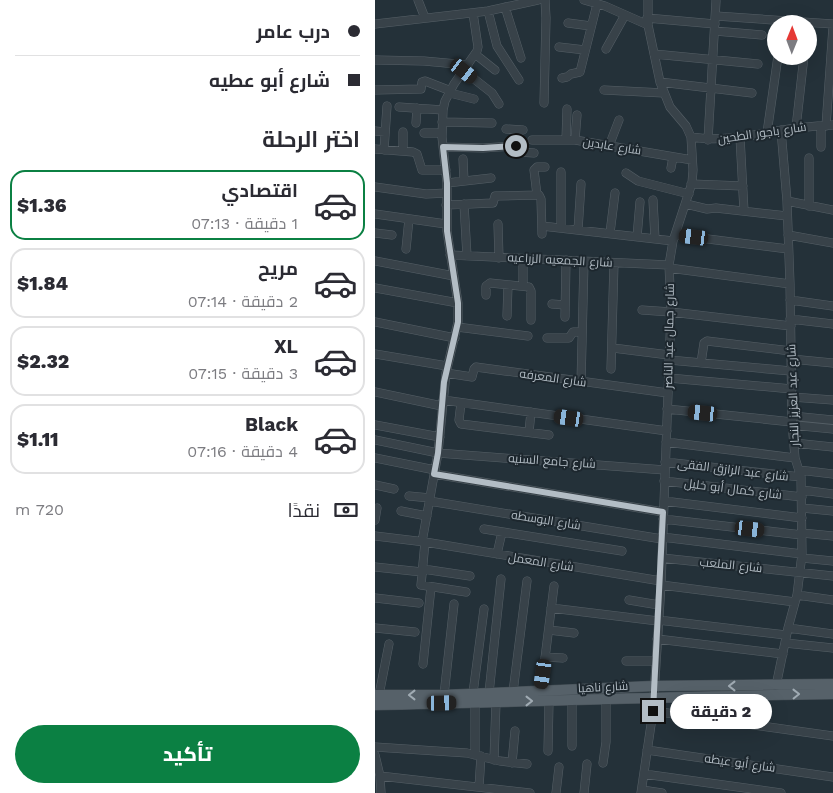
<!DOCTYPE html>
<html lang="ar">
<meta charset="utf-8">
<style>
:root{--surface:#fff;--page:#f7f7f7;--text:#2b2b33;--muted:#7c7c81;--line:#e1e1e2;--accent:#0b8043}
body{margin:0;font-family:"Work Sans",Cairo,sans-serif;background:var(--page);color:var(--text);direction:rtl;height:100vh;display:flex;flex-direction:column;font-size:19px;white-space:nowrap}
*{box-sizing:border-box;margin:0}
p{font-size:16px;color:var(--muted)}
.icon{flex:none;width:28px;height:28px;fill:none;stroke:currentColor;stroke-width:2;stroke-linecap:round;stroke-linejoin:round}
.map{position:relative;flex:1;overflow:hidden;direction:ltr}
.side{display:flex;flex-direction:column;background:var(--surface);width:375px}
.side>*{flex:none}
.hud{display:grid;align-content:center;height:110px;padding:0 15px;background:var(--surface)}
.needle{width:32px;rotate:1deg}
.controls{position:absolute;left:392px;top:15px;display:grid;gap:10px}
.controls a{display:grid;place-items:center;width:50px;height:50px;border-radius:50%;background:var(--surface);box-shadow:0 5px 20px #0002;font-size:25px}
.end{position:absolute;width:22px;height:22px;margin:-11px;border:6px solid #b3bdc5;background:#111;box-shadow:0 0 0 2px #111}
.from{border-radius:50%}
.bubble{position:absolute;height:35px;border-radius:18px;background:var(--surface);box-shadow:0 5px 20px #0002;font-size:16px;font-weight:800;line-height:35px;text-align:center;direction:rtl}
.car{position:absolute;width:15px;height:30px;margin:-15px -8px;border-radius:6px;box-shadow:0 0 4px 1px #0007;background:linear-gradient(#222 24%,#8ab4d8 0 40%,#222 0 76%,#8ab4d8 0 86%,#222 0)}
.hud b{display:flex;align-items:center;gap:18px;height:48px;font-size:19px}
.hud b+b{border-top:1px solid var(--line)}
.hud i{width:12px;height:12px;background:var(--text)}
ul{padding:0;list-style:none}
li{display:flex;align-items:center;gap:15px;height:70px;margin:0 10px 8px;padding:0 5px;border:2px solid var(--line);border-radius:15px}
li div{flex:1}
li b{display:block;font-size:19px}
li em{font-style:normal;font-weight:800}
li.active{border-color:var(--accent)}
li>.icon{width:45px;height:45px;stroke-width:1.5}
h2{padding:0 15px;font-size:22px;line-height:60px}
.pay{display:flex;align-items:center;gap:12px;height:55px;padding:0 15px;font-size:19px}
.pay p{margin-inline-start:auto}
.primary-button{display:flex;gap:10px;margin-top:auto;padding:10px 15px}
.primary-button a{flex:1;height:58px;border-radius:30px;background:var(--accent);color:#fff;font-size:20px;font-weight:800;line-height:58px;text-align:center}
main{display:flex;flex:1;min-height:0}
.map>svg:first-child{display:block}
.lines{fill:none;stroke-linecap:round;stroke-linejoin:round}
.minor-casing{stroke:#566067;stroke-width:9}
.major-casing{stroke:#444e55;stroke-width:11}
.minor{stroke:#384249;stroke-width:8}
.major{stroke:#566169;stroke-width:10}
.oneway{stroke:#a0abb3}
.route{stroke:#b3bdc5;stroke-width:6}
.labels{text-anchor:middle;stroke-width:4;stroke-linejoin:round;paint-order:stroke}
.street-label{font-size:12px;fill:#b3bdc5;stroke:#1d272e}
</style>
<main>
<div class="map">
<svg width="458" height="793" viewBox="0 0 458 793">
<rect width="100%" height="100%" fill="#243139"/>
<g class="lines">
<g class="minor-casing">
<path id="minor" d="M43,0L50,18
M209,0L230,6L273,25
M130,7L146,58
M113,11L122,46L144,80
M341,16L458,24
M272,18L340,24
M193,23L216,26
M0,24L113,11L163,0
M340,31L387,35
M184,47L210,50
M231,49L250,15
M100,54L120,70
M279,54L383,64
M1,60L49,61L93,65
M89,71L117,93L124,104
M187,78L192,77L196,74L205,72L222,4
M285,82L377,93
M0,90L46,89L47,82L50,81L76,91
M229,90L289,93
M75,93L99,99
M169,103L171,18L170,0
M24,107L68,110
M67,122L117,123
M41,123L42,108
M451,126L458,27
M421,128L429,56
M131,129L148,130
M0,131L10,132
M28,132V151
M49,133H67
M392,133L403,56
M316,137C348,142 377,135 408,130C425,127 441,126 458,125
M365,137L369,211
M157,140H200L317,160
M191,140L192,109
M200,140L202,115
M333,140L341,1
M234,146L244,120
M68,147L108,148L140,146L144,152L159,153
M446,147V126
M0,149L38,152L42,154L47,170H71
M9,150L12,106
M434,158V206
M88,159L89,181
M296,168L298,157
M186,172V228
M251,173L263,181L314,194
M72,183L116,178
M316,184L368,186
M0,187L51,194L72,193
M162,195L159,170L162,167H170
M278,200L280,239
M412,201L458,210
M89,204L92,256
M311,204L332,209L341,208L412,216
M71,205L118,203L120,196L164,195L166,199L167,234
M0,214L71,224
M123,224L124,258
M167,226L298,241
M203,230L206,184
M0,233L17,235
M235,233L240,193
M301,235L413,249
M413,235L458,243
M262,237L265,202
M31,249L34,219
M75,255L294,265
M148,259V286
M0,261L79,276
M294,268L415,284
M0,288L83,303
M111,295V286L115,283L154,287L156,291V320
M415,300L458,306
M177,304L190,305
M267,310L296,312L416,326
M132,316L133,285
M190,317L191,260
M415,319L458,324
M0,322L80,338
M82,327L153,336
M172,338H194L198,332H207
M238,348L294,355
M0,354L72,366
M416,359L458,363
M294,360L416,371
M326,363L329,343L332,341L416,351
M236,369L239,263
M71,373L97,377L99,369L101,367L293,393
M294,378L417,389
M206,383L209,262
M0,392L67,406
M417,397L458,400
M68,400L292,431
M86,403L84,420L86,424L174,435
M292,409L417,422
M417,416L458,420
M0,425L65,437
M417,425L458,429
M154,432L156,412
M0,440L63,453L290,470
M291,442L420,458
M419,443L458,447
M0,458L60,470
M290,462L426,477
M424,470L458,474
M59,474L288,512
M289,481L427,497
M0,485L19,489
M427,490L458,494
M34,496L55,498
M54,501L287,539
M289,501L427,518
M427,508L458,511
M26,511L52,516
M288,519L427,535
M0,520L2,508
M109,529L247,551
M427,533L458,536
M0,536L50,542L286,581
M287,537L427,554
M47,542L63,453L71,373L83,322V303L72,231V183L67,137L68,110L70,101L79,84L102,51L103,47L98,13
M50,542L46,585L91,592
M122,554L127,532
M287,558L458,576
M427,558L458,561
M0,567L47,572
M48,569L95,576
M286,585L420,602
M422,595L458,600
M0,598L44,603
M254,600L284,605
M176,608L283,621
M283,620L411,635
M0,628L40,632
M413,628L458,634
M174,630L199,633
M282,639L408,654
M410,643L458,648
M170,657L188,658
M251,661H281
M48,664L56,587
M401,686L413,628L422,595L427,554L426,477L420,458L417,422L415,284L412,201L406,130
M166,690L179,586
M138,692L152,581
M98,693L109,609
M114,693L126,579
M4,695L14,644
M69,695L79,604
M278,711L458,736
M197,746V701
M0,747L92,753L125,761L152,764
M272,750L458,777
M173,751L174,701
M0,755L5,776L6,793
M100,755V703
M119,760L121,702
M137,763L140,731
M228,763L231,742V700
M269,774L406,793
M5,776L155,793
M104,787L106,756
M267,790L287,793
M181,793L184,767
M209,793L212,764
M266,793L278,711L286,585L296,312L294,265L298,241L317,183L318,170L316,137L311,126L295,107L285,82L273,25V0"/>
</g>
<g class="major-casing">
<path id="major" d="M0,695H69L279,686L458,684
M0,705C153,702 305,696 458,694"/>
</g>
<use href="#minor" class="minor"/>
<use href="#major" class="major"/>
</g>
<defs><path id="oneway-chevron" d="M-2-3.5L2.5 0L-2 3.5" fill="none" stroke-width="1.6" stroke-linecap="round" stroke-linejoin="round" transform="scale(1.25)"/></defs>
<g class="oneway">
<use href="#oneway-chevron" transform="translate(357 686) rotate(180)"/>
<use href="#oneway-chevron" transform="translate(421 694) rotate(-1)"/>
<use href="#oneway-chevron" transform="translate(37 695) rotate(180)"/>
<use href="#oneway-chevron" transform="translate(154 701)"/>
</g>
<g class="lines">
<path class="route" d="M141,146L108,148L68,147L72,183V231L83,303V322L69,382L63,453L59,474L288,512L278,711"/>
</g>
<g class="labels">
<g class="street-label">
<text transform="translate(387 133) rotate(-8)" y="4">شارع باجور الطحين</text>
<text transform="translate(237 146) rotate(9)" y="4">شارع عابدين</text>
<text transform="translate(185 260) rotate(3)" y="4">شارع الجمعيه الزراعيه</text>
<text transform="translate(294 336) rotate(-89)" y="4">شارع جمال عبد الناصر</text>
<text transform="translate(178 378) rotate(8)" y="4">شارع المعرفه</text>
<text transform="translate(418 395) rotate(-92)" y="4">شارع عبد العزيز النجار</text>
<text transform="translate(177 461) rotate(4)" y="4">شارع جامع السنيه</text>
<text transform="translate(358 470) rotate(7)" y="4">شارع عبد الرازق الفقى</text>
<text transform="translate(358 489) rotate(7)" y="4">شارع كمال أبو خليل</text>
<text transform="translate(171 520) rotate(9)" y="4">شارع البوسطه</text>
<text transform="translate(166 562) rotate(9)" y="4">شارع المعمل</text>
<text transform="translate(356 565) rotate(6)" y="4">شارع الملعب</text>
<text transform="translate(228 687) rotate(-3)" y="4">شارع ناهيا</text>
<text transform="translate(365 763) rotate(8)" y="4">شارع أبو عيطه</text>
</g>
</g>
</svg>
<div class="controls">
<a><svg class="needle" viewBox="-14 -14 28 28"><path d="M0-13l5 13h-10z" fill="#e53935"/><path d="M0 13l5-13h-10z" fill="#7c7c81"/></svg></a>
</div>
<i class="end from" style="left:141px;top:146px"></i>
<i class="end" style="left:278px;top:711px"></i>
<div class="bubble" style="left:295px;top:694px;width:102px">2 دقيقة</div>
<i class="car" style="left:89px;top:71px;rotate:128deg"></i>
<i class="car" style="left:319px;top:237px;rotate:277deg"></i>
<i class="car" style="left:328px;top:413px;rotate:276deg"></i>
<i class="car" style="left:194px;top:418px;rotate:278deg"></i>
<i class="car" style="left:375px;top:529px;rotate:97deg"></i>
<i class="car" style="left:168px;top:674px;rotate:188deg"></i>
<i class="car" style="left:67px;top:703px;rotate:89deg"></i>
</div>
<section class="side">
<div class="hud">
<b><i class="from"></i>درب عامر</b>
<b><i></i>شارع أبو عطيه</b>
</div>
<h2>اختر الرحلة</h2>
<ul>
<li class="active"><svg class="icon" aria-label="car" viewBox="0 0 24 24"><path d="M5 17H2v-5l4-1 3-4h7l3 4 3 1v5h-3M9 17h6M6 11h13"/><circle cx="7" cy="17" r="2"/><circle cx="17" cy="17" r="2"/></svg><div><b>اقتصادي</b><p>1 دقيقة · 07:13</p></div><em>$1.36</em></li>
<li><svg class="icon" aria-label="car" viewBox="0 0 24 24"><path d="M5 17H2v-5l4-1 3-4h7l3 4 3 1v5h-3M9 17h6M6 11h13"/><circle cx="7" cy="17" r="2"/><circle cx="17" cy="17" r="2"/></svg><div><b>مريح</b><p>2 دقيقة · 07:14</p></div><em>$1.84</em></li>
<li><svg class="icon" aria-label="car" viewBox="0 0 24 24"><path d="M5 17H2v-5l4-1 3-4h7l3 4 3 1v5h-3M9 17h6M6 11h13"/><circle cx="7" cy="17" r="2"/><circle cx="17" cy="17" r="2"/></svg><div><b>XL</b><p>3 دقيقة · 07:15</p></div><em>$2.32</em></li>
<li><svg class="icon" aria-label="car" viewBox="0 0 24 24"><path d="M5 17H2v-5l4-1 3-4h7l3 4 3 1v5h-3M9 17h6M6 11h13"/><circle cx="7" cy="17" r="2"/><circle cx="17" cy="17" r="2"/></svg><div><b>Black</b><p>4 دقيقة · 07:16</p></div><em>$1.11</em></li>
</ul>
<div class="pay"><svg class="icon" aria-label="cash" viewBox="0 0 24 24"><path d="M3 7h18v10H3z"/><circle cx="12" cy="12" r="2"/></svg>نقدًا<p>720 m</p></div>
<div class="primary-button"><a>تأكيد</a></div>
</section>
</main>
